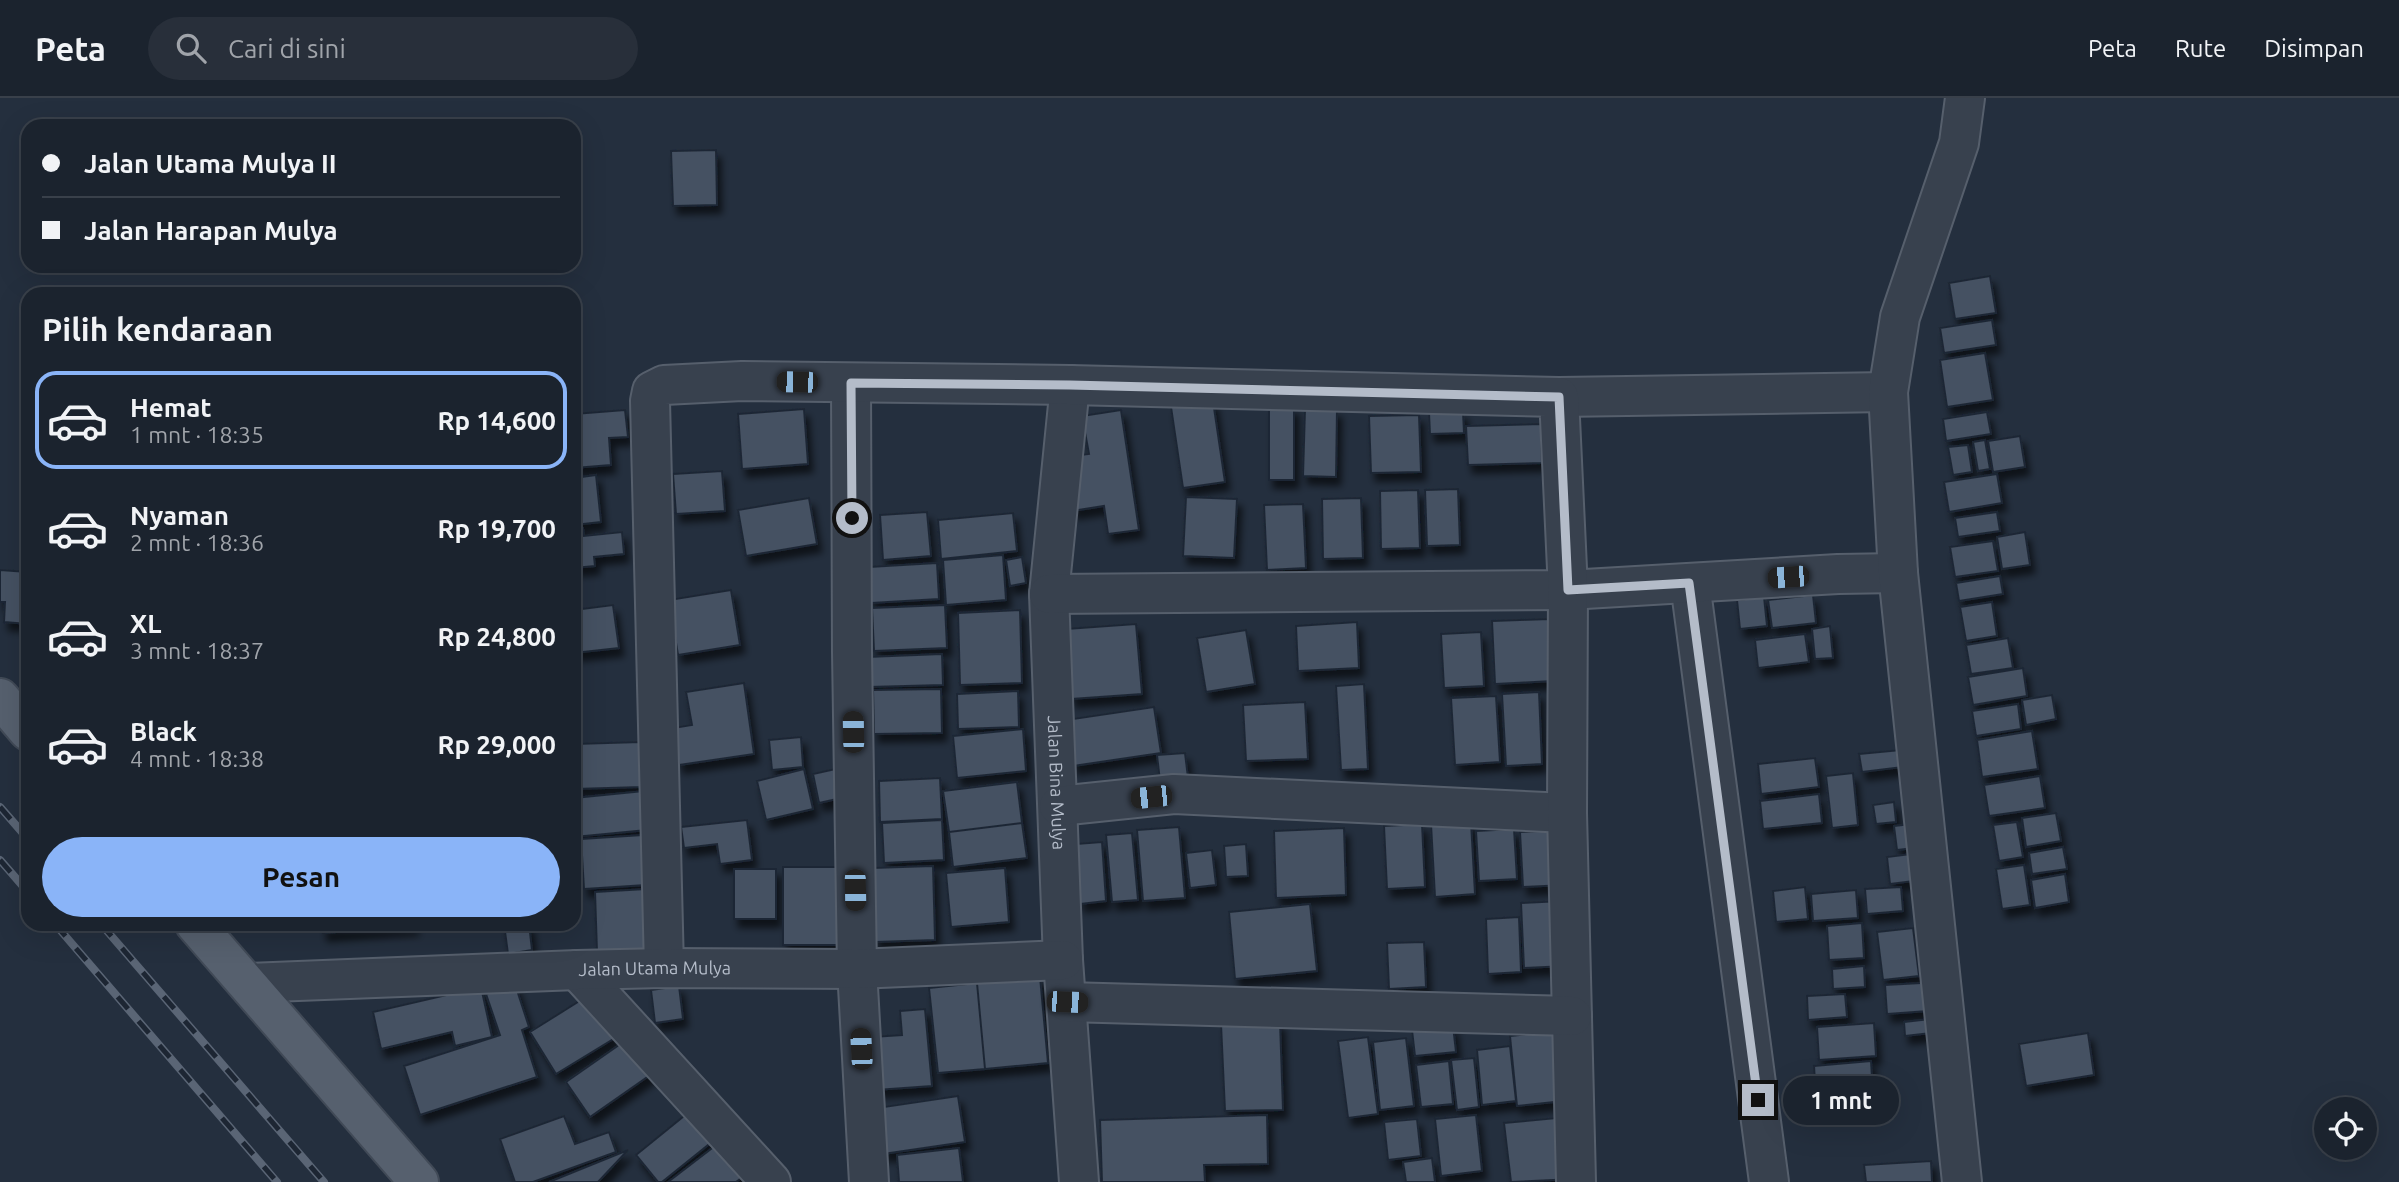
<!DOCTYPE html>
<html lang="id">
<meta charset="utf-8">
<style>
:root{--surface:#1b232e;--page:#282f3a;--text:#f1f3f6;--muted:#a0a4aa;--line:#39404a;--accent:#8ab4f8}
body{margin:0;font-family:Ubuntu,sans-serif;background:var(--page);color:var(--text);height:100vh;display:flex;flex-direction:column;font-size:26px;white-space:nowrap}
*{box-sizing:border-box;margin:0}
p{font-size:23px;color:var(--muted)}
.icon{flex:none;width:38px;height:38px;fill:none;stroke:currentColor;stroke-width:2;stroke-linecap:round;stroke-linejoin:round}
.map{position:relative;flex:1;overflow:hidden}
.panel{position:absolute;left:21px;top:189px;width:560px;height:644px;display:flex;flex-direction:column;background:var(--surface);border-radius:21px;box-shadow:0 7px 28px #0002,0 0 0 2px var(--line)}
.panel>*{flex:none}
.guide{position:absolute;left:21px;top:21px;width:560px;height:154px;border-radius:21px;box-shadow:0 7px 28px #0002,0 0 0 2px var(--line);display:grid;align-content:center;height:154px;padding:0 21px;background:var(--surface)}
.fabs{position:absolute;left:2314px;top:999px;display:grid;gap:14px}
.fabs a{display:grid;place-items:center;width:63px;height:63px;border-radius:50%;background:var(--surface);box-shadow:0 7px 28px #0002,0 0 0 2px var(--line);font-size:35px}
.end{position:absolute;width:32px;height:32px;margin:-16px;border:9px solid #b4bcc9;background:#111;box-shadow:0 0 0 4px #111}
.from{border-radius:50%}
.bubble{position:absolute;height:49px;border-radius:24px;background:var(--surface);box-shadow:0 7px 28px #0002,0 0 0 2px var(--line);font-size:23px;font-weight:700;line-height:49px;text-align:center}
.car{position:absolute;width:21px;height:42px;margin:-21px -10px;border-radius:9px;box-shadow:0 0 5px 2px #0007;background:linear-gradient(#222 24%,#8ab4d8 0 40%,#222 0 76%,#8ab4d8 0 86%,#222 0)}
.guide b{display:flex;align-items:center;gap:24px;height:66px;font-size:26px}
.guide b+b{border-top:2px solid var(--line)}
.guide i{width:18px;height:18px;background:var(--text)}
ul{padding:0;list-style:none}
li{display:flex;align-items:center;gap:21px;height:98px;margin:0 14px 10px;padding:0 7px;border:4px solid transparent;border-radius:21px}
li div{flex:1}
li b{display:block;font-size:26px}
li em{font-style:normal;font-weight:700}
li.selected{border-color:var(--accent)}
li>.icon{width:63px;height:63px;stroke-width:1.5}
h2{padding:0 21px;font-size:32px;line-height:84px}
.action{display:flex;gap:14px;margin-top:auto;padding:14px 21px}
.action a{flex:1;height:80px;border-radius:42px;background:var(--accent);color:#111;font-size:28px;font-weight:700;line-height:80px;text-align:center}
header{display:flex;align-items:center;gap:42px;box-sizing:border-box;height:98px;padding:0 35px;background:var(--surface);border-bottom:2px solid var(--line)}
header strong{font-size:33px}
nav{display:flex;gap:38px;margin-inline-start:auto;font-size:24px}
.search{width:490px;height:63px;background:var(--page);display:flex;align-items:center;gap:18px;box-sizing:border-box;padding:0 24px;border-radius:38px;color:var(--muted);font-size:26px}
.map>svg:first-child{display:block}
.building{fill:#455162;stroke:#1f2835;stroke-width:2;filter:url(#shadow)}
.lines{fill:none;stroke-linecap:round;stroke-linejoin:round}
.minor-casing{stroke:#565f6c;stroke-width:42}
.major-casing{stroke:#414a57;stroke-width:42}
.minor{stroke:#38414e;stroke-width:38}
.major{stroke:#56606e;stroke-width:38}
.rail-casing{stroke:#5a6575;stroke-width:8}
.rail{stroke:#1d2633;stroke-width:5;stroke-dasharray:16;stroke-linecap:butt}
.route{stroke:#b4bcc9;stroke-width:9}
.labels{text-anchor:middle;stroke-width:5;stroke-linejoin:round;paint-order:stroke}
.street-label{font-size:18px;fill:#b4bcc9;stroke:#1d2633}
</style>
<header>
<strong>Peta</strong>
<div class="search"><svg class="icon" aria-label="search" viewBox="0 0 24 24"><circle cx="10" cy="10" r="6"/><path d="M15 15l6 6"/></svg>Cari di sini</div>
<nav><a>Peta</a><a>Rute</a><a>Disimpan</a></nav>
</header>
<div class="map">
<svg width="2399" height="1084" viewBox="0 0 2399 1084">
<defs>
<filter id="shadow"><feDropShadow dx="4.5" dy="8" stdDeviation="3.5" flood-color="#0009"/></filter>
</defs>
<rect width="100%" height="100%" fill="#242f3e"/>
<path class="building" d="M716,52L717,107L673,108L671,53Z
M1990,178L1996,215L1955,221L1949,185Z
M1992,222L1996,247L1944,255L1940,230Z
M1985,255L1993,302L1947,309L1940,262Z
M1213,303L1225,384L1183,390L1171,309Z
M1269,309H1294V382H1269Z
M804,311L808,366L742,371L738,316Z
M1305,311L1337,312L1336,379L1303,378Z
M625,312L628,339L609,340L611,367L574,370V316Z
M1121,312L1139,432L1108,436L1104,408L1072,413L1065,359L1089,356L1082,318Z
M1463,314L1464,335L1430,336L1429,315Z
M1987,314L1991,336L1946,343L1943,321Z
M1419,317L1421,374L1371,375L1369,318Z
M1541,326L1542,365L1468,367L1466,328Z
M2020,338L2025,369L1993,374L1988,343Z
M1985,342L1990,371L1978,373L1973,344Z
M1968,347L1972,374L1953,377L1948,349Z
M722,373L725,413L676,416L673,376Z
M1997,376L2002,405L1949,414L1944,384Z
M596,377L601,424L574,427V380Z
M1458,391L1460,447L1427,448L1425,392Z
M1418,392L1420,450L1381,451L1380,393Z
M1186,399L1237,401L1234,460L1183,458Z
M809,400L817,446L746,458L738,412Z
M1361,400L1363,460L1323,461L1322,401Z
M1303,406L1306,470L1267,472L1264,407Z
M927,414L931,458L883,462L880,417Z
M1997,414L2000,433L1958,439L1955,420Z
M1013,415L1017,453L941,461L938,422Z
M574,430H583L584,438L622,434L624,456L594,459L595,468L574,470Z
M2025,434L2030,467L2002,471L1997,439Z
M1993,443L1998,473L1955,479L1950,449Z
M1003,457L1006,502L946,507L943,462Z
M1022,459L1026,485L1010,488L1006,462Z
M937,465L939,501L871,505L869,469Z
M0,472L28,474V526L4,524L5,504H0Z
M2000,478L2003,496L1959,503L1956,485Z
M731,492L740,547L678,557L669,502Z
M1813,497L1816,525L1772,530L1768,502Z
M1764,499L1767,528L1740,531L1737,502Z
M1992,504L1997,538L1966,543L1960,509Z
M613,507L619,550L574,555V512Z
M945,507L947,550L874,553L872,510Z
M1020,512L1022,585L960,587L958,515Z
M1550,521L1553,583L1495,586L1492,523Z
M1357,524L1359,570L1298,573L1296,528Z
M1136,526L1142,596L1071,601L1066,531Z
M1830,528L1833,560L1815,561L1812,531Z
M1246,532L1255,586L1206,594L1197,540Z
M1481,534L1484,588L1444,590L1441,536Z
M1805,536L1809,564L1758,570L1755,542Z
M2008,540L2013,570L1971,576L1966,547Z
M942,556L943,587L868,589L867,559Z
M2023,570L2027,598L1973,607L1968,579Z
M744,585L754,656L679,667L673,630L692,627L686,594Z
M1364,586L1368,671L1341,672L1336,588Z
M941,591L942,635L874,636L873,592Z
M1018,593L1019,629L958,631L957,596Z
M1539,594L1542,666L1506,668L1502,596Z
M2052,597L2056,621L2026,627L2022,602Z
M1496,598L1500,664L1455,667L1451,600Z
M1305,604L1308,661L1246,663L1243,607Z
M2018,606L2021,631L1976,638L1972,613Z
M1154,609L1161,655L1073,668L1066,622Z
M1023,631L1026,673L957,680L953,638Z
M2032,633L2038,671L1982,679L1977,642Z
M801,639L803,669L772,672L769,642Z
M641,644L642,689L574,691V646Z
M1901,652L1903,669L1862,674L1859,656Z
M1185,655L1188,680L1160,683L1157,657Z
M1815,660L1819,689L1761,696L1758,666Z
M840,670L846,699L819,705L813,676Z
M804,671L813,711L766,722L757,683Z
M1853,675L1858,727L1832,730L1826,678Z
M2040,678L2045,710L1989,718L1984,687Z
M940,680L942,721L880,724L879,683Z
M1017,684L1022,725L949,734L943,693Z
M644,693L647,732L574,739V700Z
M1819,696L1822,725L1763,731L1760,703Z
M1894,704L1896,724L1876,726L1873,707Z
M2056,715L2061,743L2026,749L2022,720Z
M747,722L752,762L720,766L717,746L684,750L681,729Z
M942,722L944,762L884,765L882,725Z
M1471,724L1475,796L1435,799L1431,726Z
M2017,724L2023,759L1999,763L1993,727Z
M1022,725L1027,760L953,769L949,734Z
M1920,725L1923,749L1897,752L1894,728Z
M1422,726L1425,789L1387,791L1384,728Z
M1179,729L1185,800L1143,803L1137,732Z
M1344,730L1346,797L1276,800L1274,733Z
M1514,731L1517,781L1479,783L1476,733Z
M1564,732L1566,787L1523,789L1520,734Z
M1132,735L1138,802L1112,804L1106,737Z
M643,737L646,787L584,791L581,741Z
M1102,744L1106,803L1080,806L1076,746Z
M1246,746L1248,778L1226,779L1224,748Z
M2063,749L2067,771L2032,776L2029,755Z
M1212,752L1216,787L1190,790L1186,755Z
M1919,755L1922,782L1890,786L1887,759Z
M2024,767L2030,807L2002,811L1996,771Z
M933,768L935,842L875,844L872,770Z
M783,769H840V847H783Z
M1005,770L1009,824L951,829L946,775Z
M734,771H776V821H734Z
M2065,776L2069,804L2035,810L2031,782Z
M1805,789L1808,821L1776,824L1773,793Z
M1901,789L1903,813L1867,816L1865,791Z
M646,791L648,852L597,854L595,794Z
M1856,792L1858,820L1813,823L1811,796Z
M1563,803L1567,868L1524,870L1521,805Z
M1310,806L1317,873L1235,881L1229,814Z
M1519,819L1521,874L1488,876L1486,821Z
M1862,825L1864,860L1829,862L1827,828Z
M322,826H414V829L323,835Z
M504,826H529L532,852L508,856Z
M1913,830L1919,878L1883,882L1877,834Z
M1424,844L1426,889L1389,891L1387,845Z
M1864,868L1865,889L1833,891L1832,871Z
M1040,879L1048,965L985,971L977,885Z
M1940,884L1942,912L1887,916L1885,887Z
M977,885L985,971L938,975L929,890Z
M515,886L529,929L522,932L537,979L420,1017L404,968L500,937L486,896Z
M679,888L683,921L655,925L651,892Z
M481,889L492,939L455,948L452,934L381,951L373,914Z
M1845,896L1847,919L1808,922L1807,898Z
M589,897L615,940L556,976L530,934Z
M925,911L932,988L876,992L872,939L902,937L900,913Z
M1939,920L1940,934L1905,938L1904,924Z
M1280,924L1283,1012L1225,1013L1221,926Z
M1874,925L1876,958L1819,962L1817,929Z
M1453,928L1456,954L1415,958L1412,932Z
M1565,932L1573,1002L1517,1008L1510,938Z
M2088,935L2094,977L2026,988L2019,946Z
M1368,939L1378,1016L1348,1020L1338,943Z
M629,940L653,975L590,1019L566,984Z
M1406,940L1414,1008L1380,1012L1373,944Z
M1510,948L1516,1003L1482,1007L1477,952Z
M1474,960L1479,1009L1457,1012L1451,962Z
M1449,963L1453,1006L1421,1009L1416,967Z
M1871,963L1873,996L1816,1000L1814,968Z
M958,998L965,1044L883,1056L877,1010Z
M689,1014L713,1043L662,1084H658L636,1057Z
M1267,1017L1268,1066L1204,1067L1205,1084H1102L1100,1022Z
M1476,1017L1482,1073L1441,1078L1435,1021Z
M564,1018L575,1046L609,1034L616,1054L533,1084H515L500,1041Z
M1567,1019L1574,1081L1511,1084L1504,1025Z
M1417,1021L1421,1058L1388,1062L1384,1024Z
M724,1041L748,1075L736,1084H668Z
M959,1050L963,1084H899L897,1057Z
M628,1052L598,1084H549Z
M1432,1060L1435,1084H1406L1403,1064Z
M1931,1063L1932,1084H1866L1864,1067Z"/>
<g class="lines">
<g class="minor-casing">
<g id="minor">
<path d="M851,285L852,554L857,871L869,1084"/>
<path id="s1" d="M1070,287L1049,496L1063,862L1079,1084"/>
<path d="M1559,299L1888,294"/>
<path d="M1690,485L1769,1084"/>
<path d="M1049,496L1568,492L1838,476L1898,475"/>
<path d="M1059,708L1174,696L1567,715"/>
<path d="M664,870L650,303L652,293L664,287L742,283L1070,287L1559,299L1568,492L1567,715L1576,1084"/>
<path d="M577,872L771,1084"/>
<path id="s2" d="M247,885L577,872L664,870L857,871L1063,862"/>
<path d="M1067,904L1572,918"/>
<path d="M1962,1084L1898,475L1888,294L1900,219L1959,45L1965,0"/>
</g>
</g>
<g class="major-casing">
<path id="major" d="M0,600L28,633
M195,826L419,1084"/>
</g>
<use href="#minor" class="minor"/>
<use href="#major" class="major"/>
<g class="rail-casing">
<path id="rail" d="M0,709L28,741
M0,762L28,794
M55,826L277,1084
M101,826L324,1084"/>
</g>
<use href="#rail" class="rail"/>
</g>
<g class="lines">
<path class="route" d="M852,420L851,285L1070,287L1559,299L1568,492L1689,485L1758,1002"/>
</g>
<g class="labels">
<g class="street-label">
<text dy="6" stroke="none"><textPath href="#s1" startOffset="399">Jalan Bina Mulya</textPath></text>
<text dy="6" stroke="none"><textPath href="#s2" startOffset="408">Jalan Utama Mulya</textPath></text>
</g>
</g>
</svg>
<div class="fabs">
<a><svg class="icon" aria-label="locate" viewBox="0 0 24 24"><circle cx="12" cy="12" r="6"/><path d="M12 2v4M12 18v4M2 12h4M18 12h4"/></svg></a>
</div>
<i class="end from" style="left:852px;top:420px"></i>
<i class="end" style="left:1758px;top:1002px"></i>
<div class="bubble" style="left:1783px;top:978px;width:116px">1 mnt</div>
<i class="car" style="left:797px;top:284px;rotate:271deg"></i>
<i class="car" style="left:1788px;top:479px;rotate:266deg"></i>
<i class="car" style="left:853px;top:634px;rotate:359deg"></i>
<i class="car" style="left:1151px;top:699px;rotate:264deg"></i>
<i class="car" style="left:855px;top:792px;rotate:179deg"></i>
<i class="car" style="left:1067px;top:904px;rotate:92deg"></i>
<i class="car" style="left:861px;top:951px;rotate:357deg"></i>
<div class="guide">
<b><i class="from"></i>Jalan Utama Mulya II</b>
<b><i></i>Jalan Harapan Mulya</b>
</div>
<section class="panel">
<h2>Pilih kendaraan</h2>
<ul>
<li class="selected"><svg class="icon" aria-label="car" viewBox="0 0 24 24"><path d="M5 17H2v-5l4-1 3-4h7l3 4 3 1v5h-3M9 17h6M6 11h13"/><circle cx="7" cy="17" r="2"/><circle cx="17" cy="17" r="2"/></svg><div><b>Hemat</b><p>1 mnt · 18:35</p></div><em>Rp 14,600</em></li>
<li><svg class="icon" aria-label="car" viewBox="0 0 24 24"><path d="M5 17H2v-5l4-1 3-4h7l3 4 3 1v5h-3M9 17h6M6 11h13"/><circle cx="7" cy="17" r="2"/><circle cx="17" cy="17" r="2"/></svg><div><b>Nyaman</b><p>2 mnt · 18:36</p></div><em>Rp 19,700</em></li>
<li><svg class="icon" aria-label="car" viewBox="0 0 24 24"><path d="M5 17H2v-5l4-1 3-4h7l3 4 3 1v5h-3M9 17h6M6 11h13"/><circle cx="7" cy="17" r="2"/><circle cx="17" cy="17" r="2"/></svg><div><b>XL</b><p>3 mnt · 18:37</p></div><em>Rp 24,800</em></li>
<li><svg class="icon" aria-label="car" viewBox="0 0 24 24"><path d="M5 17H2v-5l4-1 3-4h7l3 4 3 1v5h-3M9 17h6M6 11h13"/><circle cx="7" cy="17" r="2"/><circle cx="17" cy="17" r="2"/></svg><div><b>Black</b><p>4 mnt · 18:38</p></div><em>Rp 29,000</em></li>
</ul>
<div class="action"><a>Pesan</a></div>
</section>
</div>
